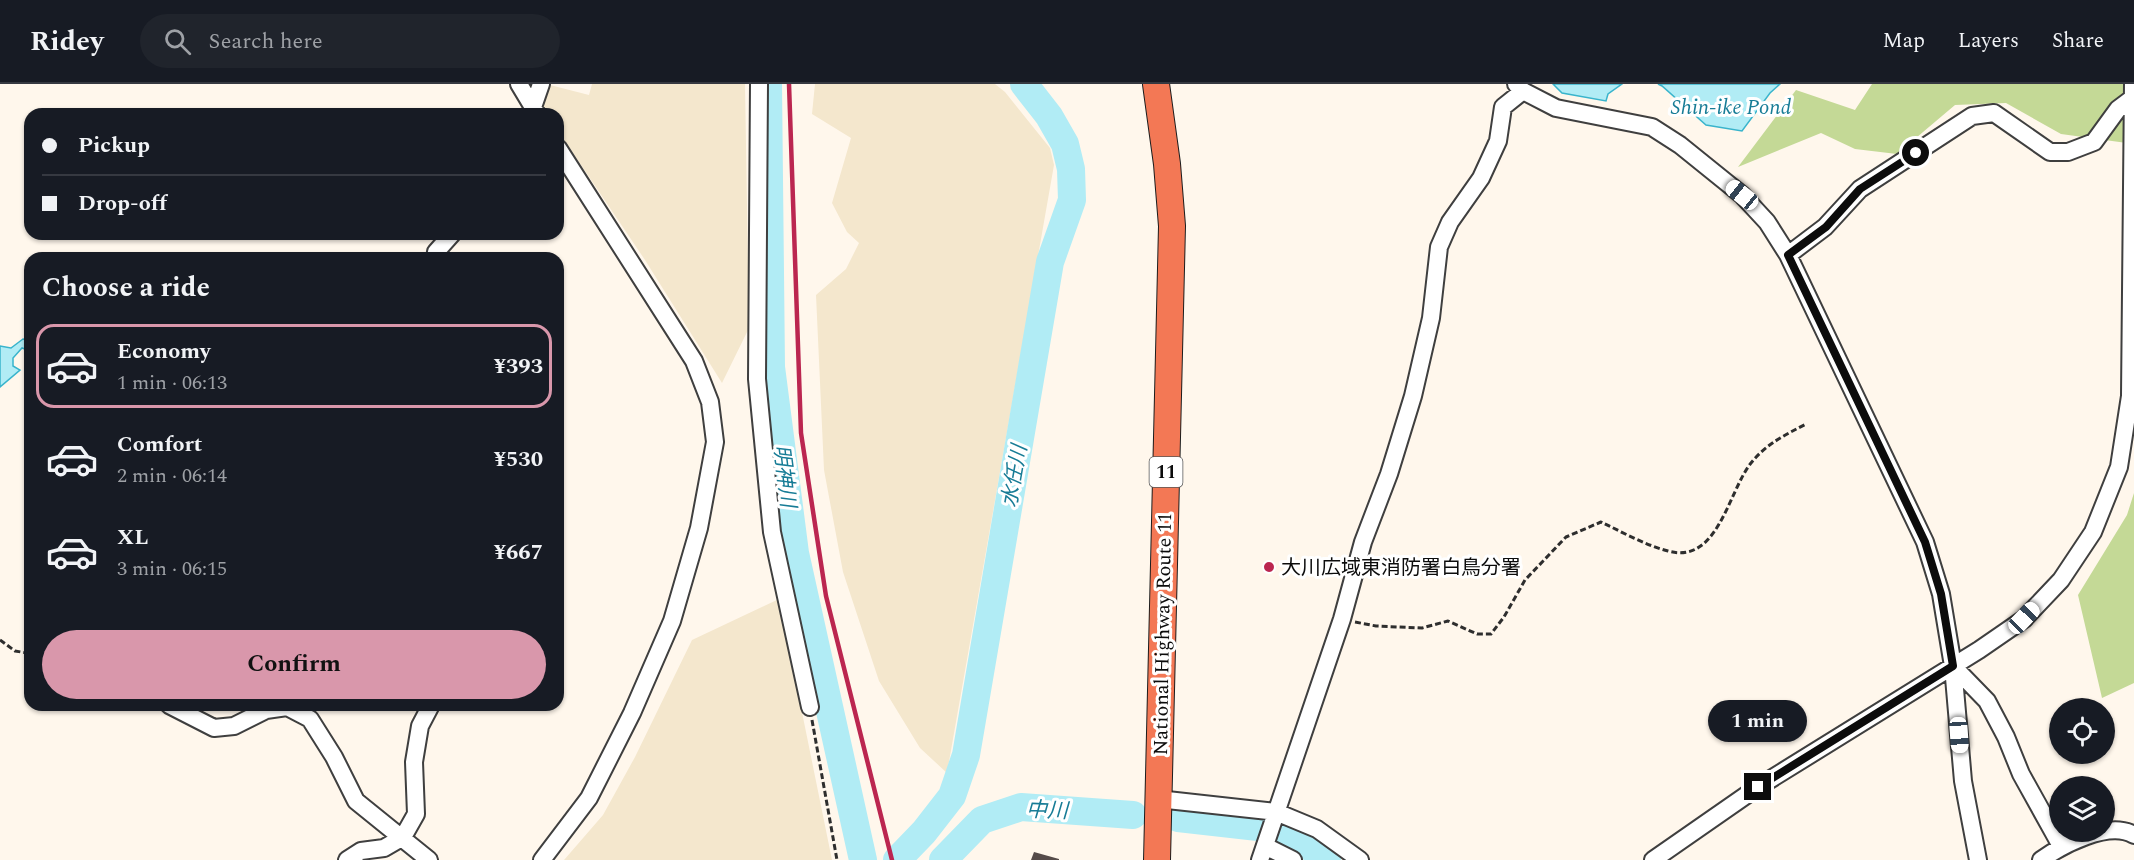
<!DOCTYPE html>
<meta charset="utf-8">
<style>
:root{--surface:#171b24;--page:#20242c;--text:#f1f3f6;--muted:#9ea1a6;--line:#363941;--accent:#d997ab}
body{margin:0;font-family:Spectral,"Noto Sans JP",serif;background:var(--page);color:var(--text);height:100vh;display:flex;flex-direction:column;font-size:22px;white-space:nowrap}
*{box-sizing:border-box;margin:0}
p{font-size:20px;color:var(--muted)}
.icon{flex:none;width:33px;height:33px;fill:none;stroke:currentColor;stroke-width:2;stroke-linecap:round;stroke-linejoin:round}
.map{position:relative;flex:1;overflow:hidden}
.panel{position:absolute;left:24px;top:168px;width:540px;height:459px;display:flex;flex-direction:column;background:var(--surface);border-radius:18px;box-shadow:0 2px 4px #0004}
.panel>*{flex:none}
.top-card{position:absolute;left:24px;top:24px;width:540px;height:132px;border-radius:18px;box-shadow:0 2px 4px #0004;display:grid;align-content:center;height:132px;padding:0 18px;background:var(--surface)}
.tools{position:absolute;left:2049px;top:614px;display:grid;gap:12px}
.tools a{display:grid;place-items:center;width:66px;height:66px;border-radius:50%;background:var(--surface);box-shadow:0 2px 4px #0004;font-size:30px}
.end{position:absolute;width:27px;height:27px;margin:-14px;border:8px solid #0c0c0c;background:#fff;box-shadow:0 0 0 3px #fff}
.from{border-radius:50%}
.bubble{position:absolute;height:42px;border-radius:21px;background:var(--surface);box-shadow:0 2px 4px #0004;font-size:20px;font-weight:700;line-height:42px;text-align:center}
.car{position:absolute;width:18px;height:36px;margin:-18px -9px;border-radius:8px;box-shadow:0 0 4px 2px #0007;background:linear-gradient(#fff 24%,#345 0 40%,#fff 0 76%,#345 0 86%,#fff 0)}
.top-card b{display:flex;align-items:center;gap:21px;height:57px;font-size:22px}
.top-card b+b{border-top:2px solid var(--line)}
.top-card i{width:15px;height:15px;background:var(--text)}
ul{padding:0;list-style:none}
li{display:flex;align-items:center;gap:18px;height:84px;margin:0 12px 9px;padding:0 6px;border:3px solid transparent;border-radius:18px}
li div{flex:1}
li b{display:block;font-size:22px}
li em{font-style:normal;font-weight:700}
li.on{border-color:var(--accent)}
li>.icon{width:54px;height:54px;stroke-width:1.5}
h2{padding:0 18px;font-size:27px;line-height:72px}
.cta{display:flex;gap:12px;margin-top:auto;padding:12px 18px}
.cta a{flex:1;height:69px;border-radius:36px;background:var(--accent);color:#111;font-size:24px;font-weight:700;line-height:69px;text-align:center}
header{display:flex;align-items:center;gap:36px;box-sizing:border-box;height:84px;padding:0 30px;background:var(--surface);border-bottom:2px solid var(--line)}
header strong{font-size:28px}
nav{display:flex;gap:33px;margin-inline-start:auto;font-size:21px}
.search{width:420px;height:54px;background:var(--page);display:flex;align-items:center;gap:15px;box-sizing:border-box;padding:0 21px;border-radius:33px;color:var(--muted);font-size:22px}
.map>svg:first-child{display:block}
.farmland{fill:#f4e7cd}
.forest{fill:#c4d996}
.water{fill:#b1ecf5;stroke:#39b4cc;stroke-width:1.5}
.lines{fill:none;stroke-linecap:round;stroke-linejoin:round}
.river{stroke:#b1ecf5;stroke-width:28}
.building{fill:#554b49}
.minor-casing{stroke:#3f3f3f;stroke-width:20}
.highway-casing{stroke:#1d1d1d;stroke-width:28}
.path{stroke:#2e2e2e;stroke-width:3;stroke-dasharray:6 3;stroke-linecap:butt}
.minor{stroke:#fff;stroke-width:16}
.highway{stroke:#f37855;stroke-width:26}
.rail{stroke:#bb2650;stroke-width:4.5}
.route{stroke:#0c0c0c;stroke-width:8}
.poi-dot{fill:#bb2650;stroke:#fff;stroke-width:2}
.labels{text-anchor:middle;stroke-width:6;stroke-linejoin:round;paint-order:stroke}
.shield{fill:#fff;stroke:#555;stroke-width:1.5}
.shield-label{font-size:18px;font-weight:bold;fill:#0c0c0c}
.poi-label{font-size:20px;fill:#0c0c0c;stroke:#fff;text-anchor:start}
.street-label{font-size:20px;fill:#0c0c0c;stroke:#fff}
.water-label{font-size:21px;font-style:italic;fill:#177c96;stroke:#fff}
</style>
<header>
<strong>Ridey</strong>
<div class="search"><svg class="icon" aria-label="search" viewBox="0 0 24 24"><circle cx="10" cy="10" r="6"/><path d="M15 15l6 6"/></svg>Search here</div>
<nav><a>Map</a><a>Layers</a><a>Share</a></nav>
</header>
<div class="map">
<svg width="2134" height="776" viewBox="0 0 2134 776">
<rect width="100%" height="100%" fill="#fff7ec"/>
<path class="farmland" d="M592,0H745L749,244L722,299L645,176L558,47V30H547L541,22L550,1L589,11Z
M815,0H995L1005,8L1050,64L1054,81L947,689L920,664L879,597L843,488L824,386L816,211L846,185L859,159L847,148L832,119L851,54L812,30Z
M779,515L832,776H564L603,731L635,673L692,556Z"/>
<path class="forest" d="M1872,0H2134V60L2061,50L2006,19L1955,21L1897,70L1855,65L1821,49L1738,83L1796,6L1855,26Z
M2134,409V599L2102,614L2078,511L2127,431Z"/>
<path class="water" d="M1553,0H1622L1608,10L1606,17L1562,9Z
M1658,0H1780L1770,9L1742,47L1706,41L1662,2Z
M23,255L30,257V267L22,264L13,274V282L20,286L0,303V262L11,264Z"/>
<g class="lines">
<path class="river" d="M768,0L771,283L795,469L863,776
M1178,734L1258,743L1301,756L1327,776
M897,776L924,748L952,712L966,671L1050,178L1072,116L1071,85L1065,60L1049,32L1024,0
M943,776L982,736L1021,723L1133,731"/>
</g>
<path class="building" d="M1034,768L1059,775V776H1031Z"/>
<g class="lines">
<g class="minor-casing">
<path id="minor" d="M519,0L537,30
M759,0L757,295L772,448L810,623
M1516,0L1523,7L1556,24L1652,43L1680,61L1742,111L1767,138L1788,171L1925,458L1941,510L1953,582L1963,697L1978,776
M531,29L541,0
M1788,171L1825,143L1860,105L1972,32L1994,29L2050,68H2068L2094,58L2118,25L2134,13
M435,174L436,168L452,150
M1953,582L1987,617L2006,653L2021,690L2061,762
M169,621L214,644L234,642L266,626L287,623L310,635L334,673L356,717L429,776
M1158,715L1276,728L1317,745L1360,776
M1265,762L1293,776
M347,776L361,767L384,764L403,753L416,730L414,678L420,642L431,621
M542,776L589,714L632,629L672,537L699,444L715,358L710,318L694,277L558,64
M1260,776L1342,535L1363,458L1389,390L1413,312L1431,234L1439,163L1450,138L1481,94L1498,57L1503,23L1523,7
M1653,776L1758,703L1979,566L2024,535L2061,496L2093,448L2119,383L2130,312L2133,0
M2041,776C2062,761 2109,736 2134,751"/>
</g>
<g class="highway-casing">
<path id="highway" d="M1156,0L1167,80L1172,142L1157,776"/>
</g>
<path class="path" d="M1355,538L1376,542L1422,544L1448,537L1477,550H1491L1504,533L1525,496L1566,453L1601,438C1622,448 1645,461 1668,467C1718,481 1728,408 1751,379C1766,360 1785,351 1806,340
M0,556L15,567L27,569L30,567
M812,636L837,776"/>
<use href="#minor" class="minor"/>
<use href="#highway" class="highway"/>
<path class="rail" d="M789,0L801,349L826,512L892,776"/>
</g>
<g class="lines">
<path class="route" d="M1758,703L1953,582L1941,510L1925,458L1788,171L1826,143L1860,105L1916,69"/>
</g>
<circle class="poi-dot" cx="1269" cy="483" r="6"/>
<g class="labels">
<rect class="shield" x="1149.5" y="373" width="33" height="30" rx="4.5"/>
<g class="shield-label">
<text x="1166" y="394">11</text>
</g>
<g class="poi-label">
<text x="1281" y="490">大川広域東消防署白鳥分署</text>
</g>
<g class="street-label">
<text transform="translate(1162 550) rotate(-89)" y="7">National Highway Route 11</text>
</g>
<g class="water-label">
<text x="1731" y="30">Shin-ike Pond</text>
<text transform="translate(785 392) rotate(83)" y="7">明神川</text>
<text transform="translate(1014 392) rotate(-80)" y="7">水任川</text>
<text transform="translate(1047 726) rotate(2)" y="7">中川</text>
</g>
</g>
</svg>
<div class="tools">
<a><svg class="icon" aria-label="locate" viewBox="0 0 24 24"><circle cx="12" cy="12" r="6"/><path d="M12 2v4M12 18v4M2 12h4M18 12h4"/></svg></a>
<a><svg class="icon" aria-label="layers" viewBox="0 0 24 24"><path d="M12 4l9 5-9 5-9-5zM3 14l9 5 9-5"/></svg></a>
</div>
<i class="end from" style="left:1916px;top:69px"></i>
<i class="end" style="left:1758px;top:703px"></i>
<div class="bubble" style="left:1708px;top:616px;width:99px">1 min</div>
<i class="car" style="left:1742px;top:111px;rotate:309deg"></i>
<i class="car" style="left:2024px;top:534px;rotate:44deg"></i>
<i class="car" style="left:1959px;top:651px;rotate:176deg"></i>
<div class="top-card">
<b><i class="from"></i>Pickup</b>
<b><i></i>Drop-off</b>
</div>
<section class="panel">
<h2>Choose a ride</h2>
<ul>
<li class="on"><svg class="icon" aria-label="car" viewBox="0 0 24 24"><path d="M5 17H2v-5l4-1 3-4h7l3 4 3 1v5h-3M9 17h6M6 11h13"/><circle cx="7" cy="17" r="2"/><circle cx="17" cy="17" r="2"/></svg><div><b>Economy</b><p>1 min · 06:13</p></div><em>¥393</em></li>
<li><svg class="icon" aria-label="car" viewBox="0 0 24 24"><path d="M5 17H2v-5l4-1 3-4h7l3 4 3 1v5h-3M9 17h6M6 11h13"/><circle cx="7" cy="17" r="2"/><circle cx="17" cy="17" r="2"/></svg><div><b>Comfort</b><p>2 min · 06:14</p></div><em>¥530</em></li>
<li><svg class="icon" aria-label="car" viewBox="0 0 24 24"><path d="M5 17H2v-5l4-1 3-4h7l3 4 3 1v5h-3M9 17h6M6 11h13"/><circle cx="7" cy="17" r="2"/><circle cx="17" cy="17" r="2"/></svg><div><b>XL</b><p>3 min · 06:15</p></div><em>¥667</em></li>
</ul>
<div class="cta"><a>Confirm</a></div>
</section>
</div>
